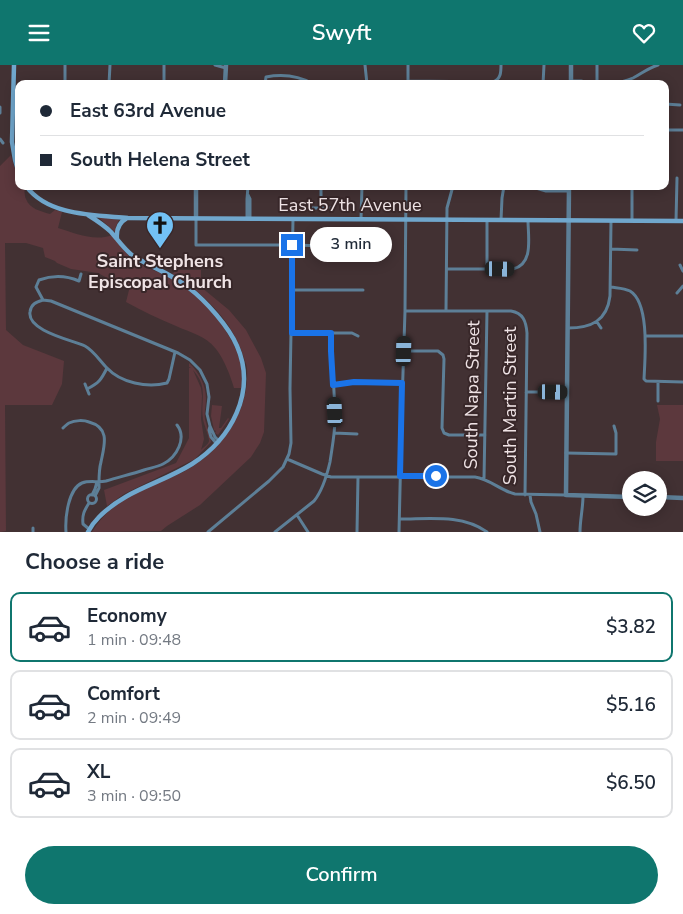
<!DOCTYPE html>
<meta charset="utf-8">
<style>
:root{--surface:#fff;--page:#f2f2f3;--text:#1f2937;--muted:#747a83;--line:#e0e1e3;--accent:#0f766e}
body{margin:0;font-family:"Nunito Sans",sans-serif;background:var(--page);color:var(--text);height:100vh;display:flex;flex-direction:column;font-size:19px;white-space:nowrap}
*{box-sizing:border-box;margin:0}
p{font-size:16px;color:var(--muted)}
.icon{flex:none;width:28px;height:28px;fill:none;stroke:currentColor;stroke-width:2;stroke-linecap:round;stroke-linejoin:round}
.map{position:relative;height:467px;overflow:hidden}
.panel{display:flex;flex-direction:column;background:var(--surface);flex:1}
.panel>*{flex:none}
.banner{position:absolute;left:15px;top:15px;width:654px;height:110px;border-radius:10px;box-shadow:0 2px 12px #0003;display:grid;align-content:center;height:110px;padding:0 25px;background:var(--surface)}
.buttons{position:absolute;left:622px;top:406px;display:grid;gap:10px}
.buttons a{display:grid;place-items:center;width:45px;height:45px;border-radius:50%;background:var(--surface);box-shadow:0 2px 12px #0003;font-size:25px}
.end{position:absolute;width:22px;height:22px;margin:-11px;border:6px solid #1a73e8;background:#fff;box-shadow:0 0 0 2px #fff}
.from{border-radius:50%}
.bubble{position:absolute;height:35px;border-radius:18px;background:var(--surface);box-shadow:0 2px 12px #0003;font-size:16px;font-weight:600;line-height:35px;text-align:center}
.car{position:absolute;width:15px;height:30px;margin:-15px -8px;border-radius:6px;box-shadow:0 0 4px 1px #0007;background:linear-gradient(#222 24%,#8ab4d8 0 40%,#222 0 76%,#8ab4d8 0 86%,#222 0)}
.banner b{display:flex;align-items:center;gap:18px;height:48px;font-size:19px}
.banner b+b{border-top:1px solid var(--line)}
.banner i{width:12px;height:12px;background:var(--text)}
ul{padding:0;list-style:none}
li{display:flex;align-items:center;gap:15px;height:70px;margin:0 10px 8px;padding:0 15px;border:2px solid var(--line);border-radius:10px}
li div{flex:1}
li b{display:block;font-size:19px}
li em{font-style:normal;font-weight:600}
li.active{border-color:var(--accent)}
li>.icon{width:45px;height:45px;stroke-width:1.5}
h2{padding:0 25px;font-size:22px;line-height:60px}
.primary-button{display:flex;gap:10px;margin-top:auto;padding:10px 25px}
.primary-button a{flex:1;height:58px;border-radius:30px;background:var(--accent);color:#fff;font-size:20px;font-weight:600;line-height:58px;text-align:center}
header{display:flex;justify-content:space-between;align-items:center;height:65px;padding:0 25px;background:var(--accent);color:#fff;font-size:22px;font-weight:600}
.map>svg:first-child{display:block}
.green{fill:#5c383d;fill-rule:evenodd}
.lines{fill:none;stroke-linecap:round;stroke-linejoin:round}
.minor{stroke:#5d7f97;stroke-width:3}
.tertiary{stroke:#5d7f97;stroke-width:4.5}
.secondary{stroke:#70a7cd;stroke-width:4.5}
.route{stroke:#1a73e8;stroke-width:6}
.labels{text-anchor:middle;stroke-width:4;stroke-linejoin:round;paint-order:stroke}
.street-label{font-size:18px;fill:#efe3e5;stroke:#382729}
.poi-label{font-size:18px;font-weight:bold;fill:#efe3e5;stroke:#382729}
</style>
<header><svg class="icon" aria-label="menu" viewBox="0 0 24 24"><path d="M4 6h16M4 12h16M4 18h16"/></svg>Swyft<svg class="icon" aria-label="heart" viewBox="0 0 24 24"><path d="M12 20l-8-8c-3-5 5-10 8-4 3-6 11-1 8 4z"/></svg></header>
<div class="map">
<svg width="683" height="467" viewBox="0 0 683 467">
<rect width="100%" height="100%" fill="#423133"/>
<path class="green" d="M11,90C13,101 19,111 19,121H24C25,125 24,130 26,134C30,144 40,146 50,149L55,145L62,147L58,163C75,168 94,177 112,170C119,179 126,190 135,196C149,205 166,209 180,218C205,235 235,271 241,300C242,308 242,316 241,323H234C230,310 225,296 216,284C205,270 191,268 176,261C159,254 142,246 126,237L129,225L98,208L71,204L57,198L55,196L45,192L43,183L26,178H5L6,265L23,280L64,296L62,319L52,340H5L6,466L0,467V101Z
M98,152L119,155L116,161L115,167Z
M177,205H201V222L229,245L246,265L261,293L266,308L264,367L260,378L251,392L200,440L167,461L161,466L92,467C104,447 123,433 143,424C157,417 172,413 185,406C221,387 250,346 247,304C247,300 244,294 243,290C233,257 201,225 172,209Z
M189,298C199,307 206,320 206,334C206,341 204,347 205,354C207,362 210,370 211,377L195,394L124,429L107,441L104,425L176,398L189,373V303L191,302H189ZM193,305C209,323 200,334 203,354C204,360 209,371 209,376C208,380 203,382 201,385L204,374L201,354L202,331L201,323Z
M212,340L222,341L219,363H221L228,353L229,354L218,370L215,368L216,366L214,365L211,351Z
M657,340H683V396H656V377L660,354Z"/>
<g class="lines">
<path class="minor" d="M215,0L226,3
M365,0L367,19
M408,16L493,17C501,14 501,7 501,0
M571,16H581L585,17C600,18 618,20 633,13C641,9 648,3 658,0
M597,18V0
M65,19V0
M109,19L110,0
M164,19V0
M265,19L266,12C282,9 299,11 313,19
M408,19V0
M543,19L544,0
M665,39L680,40
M0,42V48
M665,65H683
M0,74L3,78
M529,121L546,126H569
M248,130L250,134V153
M309,143H333
M321,143V121
M196,153V180H292L363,182
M247,153V134L248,121
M361,154L362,121
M501,155L502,133L504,121
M632,156V123
M676,156L677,113
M611,184L637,185
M680,200L683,206
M447,204H513C534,199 528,172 528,155
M487,204V155
M611,222C617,223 624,223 630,226C650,238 645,293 644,314L646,316L683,317
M291,225H363
M677,228L683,221
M43,235L51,236L178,288L190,295L200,305L207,319L209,332L207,349L210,361L209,365L211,372L216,378
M43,235C36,237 31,239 30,247C27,266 72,275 85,281C94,286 100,296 107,303C121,318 147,323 167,318L169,314L175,287
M43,235L36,222L39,215C53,210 65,210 79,216L81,209
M405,246H511C523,248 526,256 527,268L525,430
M446,246L447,143L453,121
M597,257L601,263
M568,263C591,263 607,256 610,231L611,156
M291,268H352L358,271
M645,271H683
M404,286H438L443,290L444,294L442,363L444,368L449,370H485
M85,319L89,329
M333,320L354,317L402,318
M87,324C99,318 101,315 107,303
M526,327H566
M658,336V317
M210,361L215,372L218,375
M63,363C65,361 67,359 69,358C75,355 84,355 89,357C111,363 104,381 101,397C99,404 99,411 99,418
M334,368L357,369
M566,388L616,389V368L614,361
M287,394L322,409L331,412H475C490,414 501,426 515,429L566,430
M484,414L487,246
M87.5 434a4.5 4.5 0 1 1 9 0a4.5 4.5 0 1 1-9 0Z
M92,430L95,424L97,417
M530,430L531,437L536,449L540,467
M95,431L99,423V418
M297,450L308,467
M400,454C429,454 462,449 487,467
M33,463V467
M89,464L83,459C82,450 84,446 89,438
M66,467C65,453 68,424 82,418C90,415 98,418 106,416C119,412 132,409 144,405C150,403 157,402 163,399C177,392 187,373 177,360
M208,467L269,416L283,402L289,389L291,378L290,324L293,154
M275,467L314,436C323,425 327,410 330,397C332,383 335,368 335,354C335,325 331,297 331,268
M357,467L358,412
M399,467L402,339L405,246L406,121
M580,467C580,455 583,443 583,431"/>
<path class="tertiary" d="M225,19L226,0
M571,19V0
M569,121L566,430L631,432
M196,153V121
M659,432L683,433"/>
<path class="secondary" d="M14,0L12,77L15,95L19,109
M26,121C48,151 94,150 128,153L683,156
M117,174C116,165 118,158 127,153
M88,467C91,461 95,456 99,452C127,424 160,419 192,399C231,374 257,327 237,281C229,262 206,236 189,223C172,209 151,202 133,191C124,184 118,175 111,167C104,160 96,155 88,150"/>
</g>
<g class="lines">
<path class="route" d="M292,180V268H331V286L333,320L354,317L402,318L400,411H436"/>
</g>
<defs>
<g id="church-pin" transform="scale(1.4375)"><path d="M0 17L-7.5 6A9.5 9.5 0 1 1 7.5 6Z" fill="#72c1f5" stroke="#382729"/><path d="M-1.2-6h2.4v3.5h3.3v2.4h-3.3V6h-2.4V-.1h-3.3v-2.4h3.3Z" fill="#111"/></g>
</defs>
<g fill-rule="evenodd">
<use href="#church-pin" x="160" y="160"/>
</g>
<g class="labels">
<g class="street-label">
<text x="350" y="146">East 57th Avenue</text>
<text transform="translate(472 330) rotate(-89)" y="6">South Napa Street</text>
<text transform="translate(510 341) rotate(-90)" y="6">South Martin Street</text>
</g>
<g class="poi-label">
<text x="160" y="202">Saint Stephens<tspan x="160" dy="21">Episcopal Church</tspan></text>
</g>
</g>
</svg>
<div class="buttons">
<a><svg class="icon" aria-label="layers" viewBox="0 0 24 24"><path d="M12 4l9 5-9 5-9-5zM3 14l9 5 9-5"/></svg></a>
</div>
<i class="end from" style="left:436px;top:411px"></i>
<i class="end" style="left:292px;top:180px"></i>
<div class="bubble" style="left:310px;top:162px;width:82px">3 min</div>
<i class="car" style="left:500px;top:204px;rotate:91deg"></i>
<i class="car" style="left:404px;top:286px;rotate:2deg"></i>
<i class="car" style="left:553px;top:327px;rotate:91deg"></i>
<i class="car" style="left:335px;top:347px;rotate:357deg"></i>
<div class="banner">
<b><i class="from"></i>East 63rd Avenue</b>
<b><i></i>South Helena Street</b>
</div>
</div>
<section class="panel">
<h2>Choose a ride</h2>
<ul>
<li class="active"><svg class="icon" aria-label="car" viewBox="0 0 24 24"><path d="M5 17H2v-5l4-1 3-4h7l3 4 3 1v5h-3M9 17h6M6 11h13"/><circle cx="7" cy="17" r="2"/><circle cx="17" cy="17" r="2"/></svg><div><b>Economy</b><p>1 min · 09:48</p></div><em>$3.82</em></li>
<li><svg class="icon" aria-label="car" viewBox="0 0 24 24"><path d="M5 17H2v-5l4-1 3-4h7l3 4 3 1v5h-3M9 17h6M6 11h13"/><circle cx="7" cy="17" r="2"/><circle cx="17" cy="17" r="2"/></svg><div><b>Comfort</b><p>2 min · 09:49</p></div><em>$5.16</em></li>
<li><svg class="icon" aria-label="car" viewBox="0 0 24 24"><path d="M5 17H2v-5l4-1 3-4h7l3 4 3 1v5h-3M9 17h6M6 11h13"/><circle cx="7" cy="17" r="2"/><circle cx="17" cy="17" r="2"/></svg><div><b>XL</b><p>3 min · 09:50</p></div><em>$6.50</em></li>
</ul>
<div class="primary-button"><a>Confirm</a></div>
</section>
